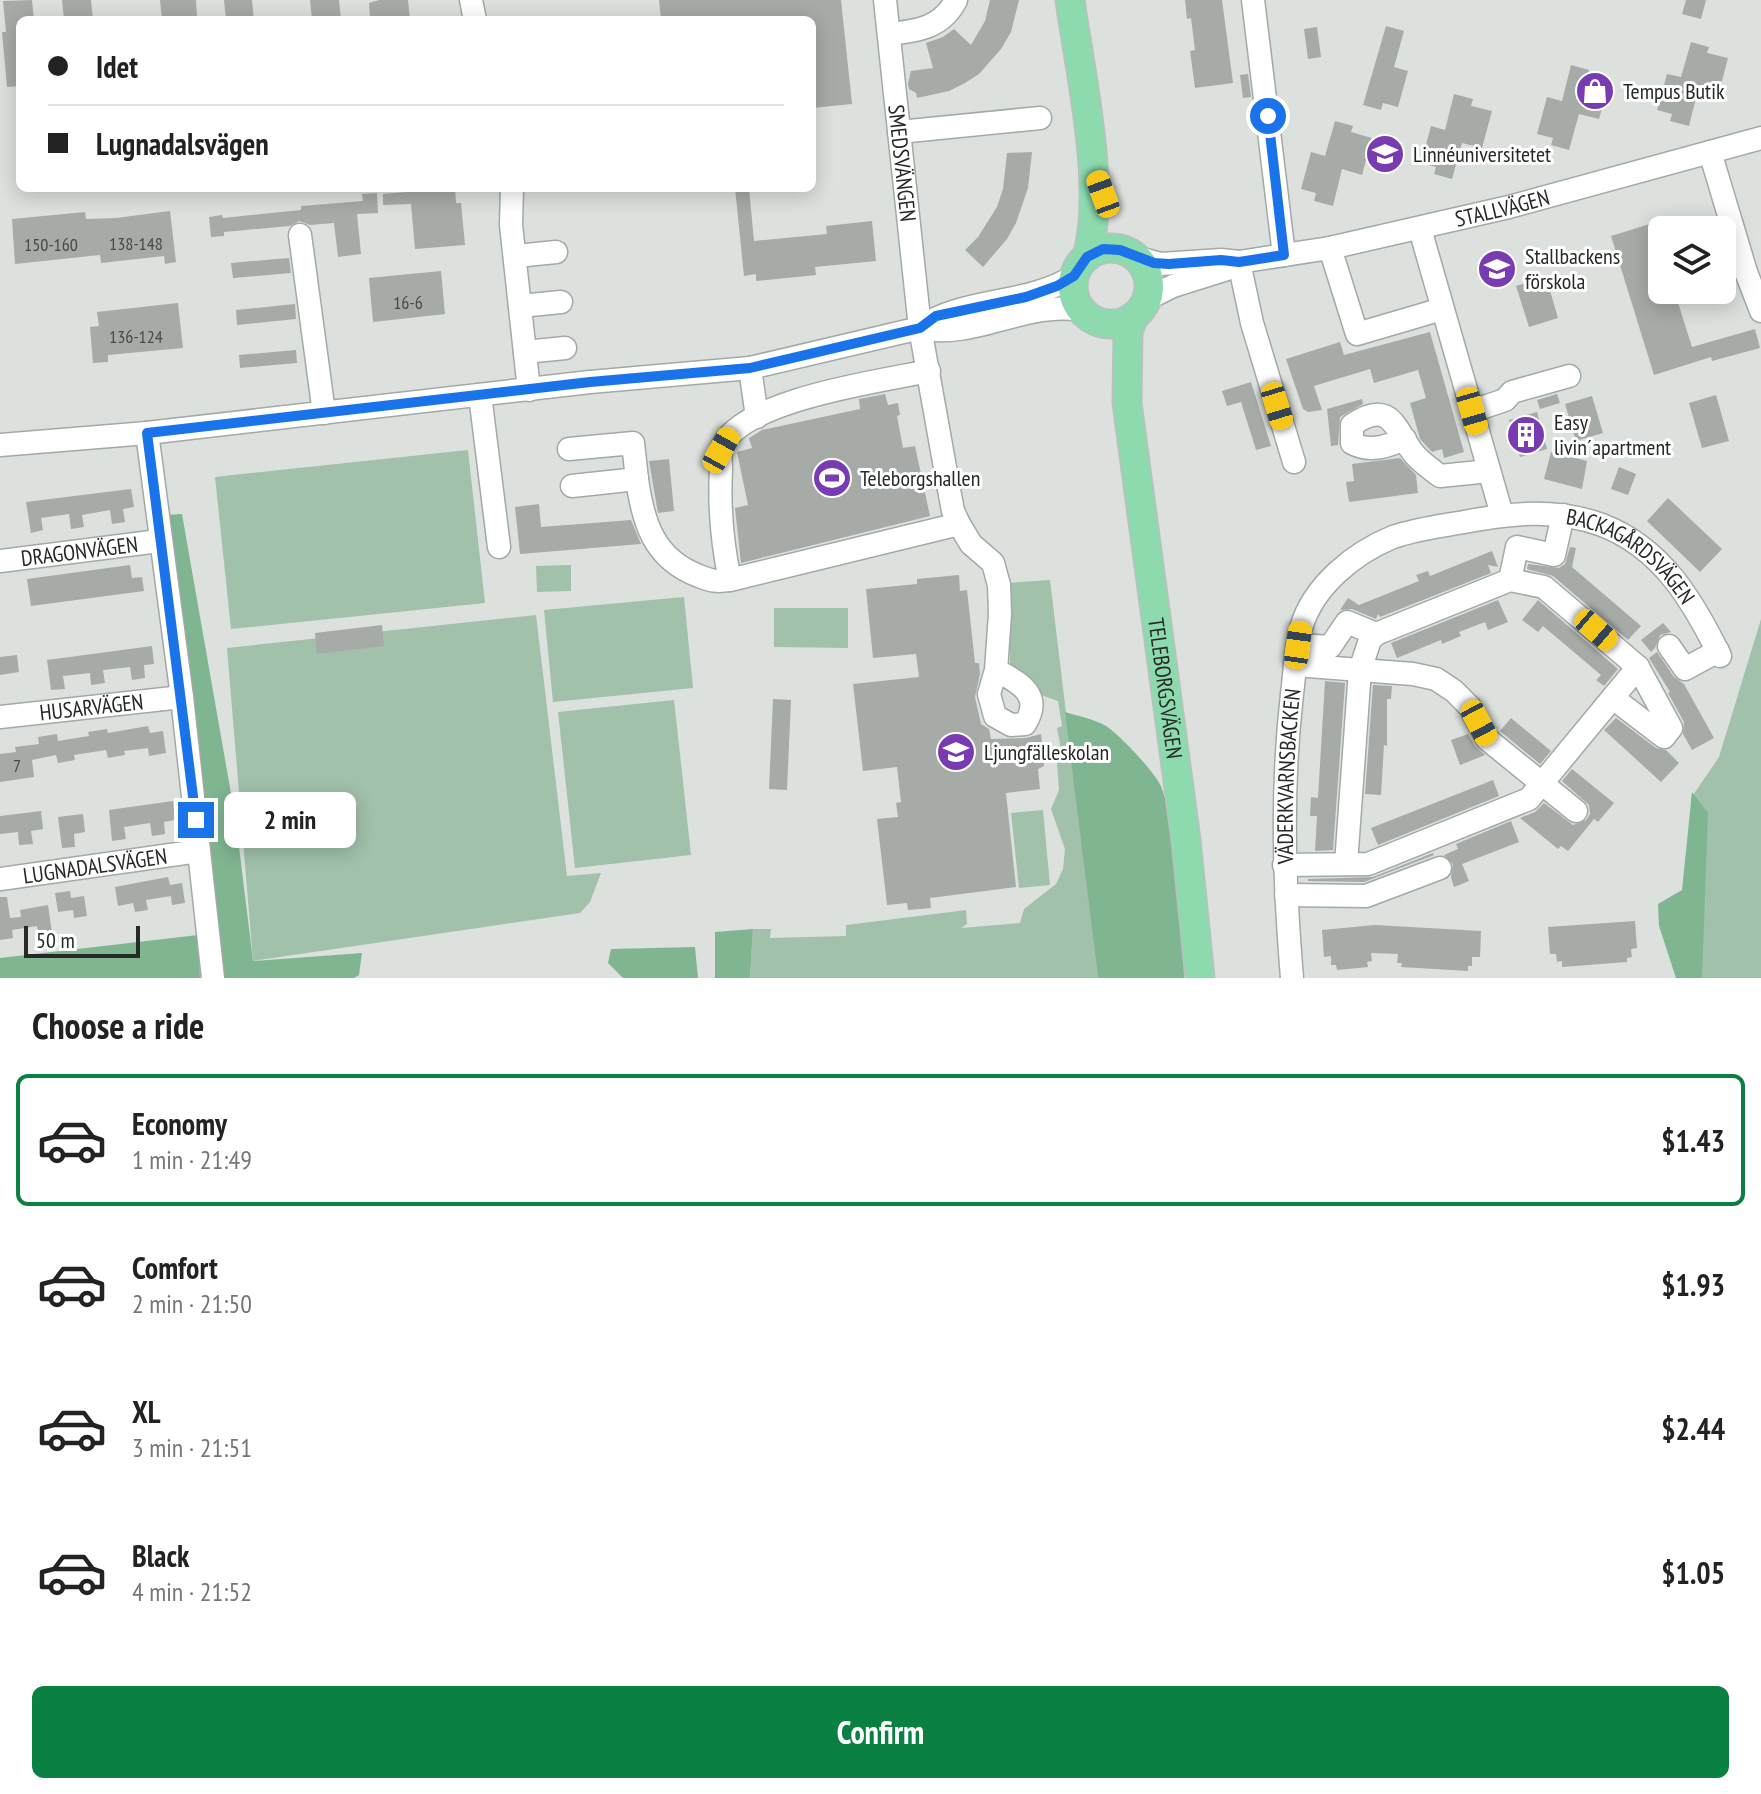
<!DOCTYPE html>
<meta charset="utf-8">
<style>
:root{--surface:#fff;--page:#f6f6f6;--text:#222;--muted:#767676;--line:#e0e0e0;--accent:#0b8043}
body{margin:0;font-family:"PT Sans Narrow",sans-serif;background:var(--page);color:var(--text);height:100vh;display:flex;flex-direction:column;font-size:30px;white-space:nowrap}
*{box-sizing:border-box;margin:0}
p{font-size:26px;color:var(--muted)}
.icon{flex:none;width:44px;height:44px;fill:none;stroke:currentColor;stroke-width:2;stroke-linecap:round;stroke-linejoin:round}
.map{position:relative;height:978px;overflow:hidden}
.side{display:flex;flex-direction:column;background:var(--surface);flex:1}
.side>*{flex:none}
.banner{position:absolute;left:16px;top:16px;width:800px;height:176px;border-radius:12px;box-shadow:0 4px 20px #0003;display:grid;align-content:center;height:176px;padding:0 32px;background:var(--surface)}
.tools{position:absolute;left:1648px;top:216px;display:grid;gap:16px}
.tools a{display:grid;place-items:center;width:88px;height:88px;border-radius:12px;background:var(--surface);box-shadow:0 4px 20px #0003;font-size:40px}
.scale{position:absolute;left:24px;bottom:20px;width:116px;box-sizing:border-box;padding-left:8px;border:4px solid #272927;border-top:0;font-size:22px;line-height:28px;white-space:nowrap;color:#272927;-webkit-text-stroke:6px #fff;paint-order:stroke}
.end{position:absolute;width:36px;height:36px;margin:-18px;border:10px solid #1a73e8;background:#fff;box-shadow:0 0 0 4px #fff}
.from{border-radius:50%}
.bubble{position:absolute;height:56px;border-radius:12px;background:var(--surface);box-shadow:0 4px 20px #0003;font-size:26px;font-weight:800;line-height:56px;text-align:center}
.car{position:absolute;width:24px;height:48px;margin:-24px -12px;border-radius:10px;box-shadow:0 0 6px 2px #0007;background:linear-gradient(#f5c518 24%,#345 0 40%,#f5c518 0 76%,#345 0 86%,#f5c518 0)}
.banner b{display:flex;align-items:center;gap:28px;height:76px;font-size:30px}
.banner b+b{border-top:2px solid var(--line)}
.banner i{width:20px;height:20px;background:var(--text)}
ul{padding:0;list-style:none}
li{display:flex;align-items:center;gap:24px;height:132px;margin:0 16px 12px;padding:0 16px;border:4px solid transparent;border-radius:12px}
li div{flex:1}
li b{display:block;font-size:30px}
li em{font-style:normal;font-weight:800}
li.active{border-color:var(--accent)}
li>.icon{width:72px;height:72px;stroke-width:1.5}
h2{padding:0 32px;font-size:36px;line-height:96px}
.action{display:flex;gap:16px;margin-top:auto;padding:16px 32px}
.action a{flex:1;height:92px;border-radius:12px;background:var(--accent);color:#fff;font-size:32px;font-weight:800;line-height:92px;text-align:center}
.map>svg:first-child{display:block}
.green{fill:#a1c1ab}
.forest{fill:#80b592}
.building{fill:#a6aba7}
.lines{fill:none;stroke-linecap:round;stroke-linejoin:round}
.minor-casing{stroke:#a3a9a5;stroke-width:25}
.major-casing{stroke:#bebfbe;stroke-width:31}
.minor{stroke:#fff;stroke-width:22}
.major{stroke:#8ddaaf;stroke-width:28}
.route{stroke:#1a73e8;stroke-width:10}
.labels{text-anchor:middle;stroke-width:6;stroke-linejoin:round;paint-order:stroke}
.number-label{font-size:18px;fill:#474a47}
.poi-label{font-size:22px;fill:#272927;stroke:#fff;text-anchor:start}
.street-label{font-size:22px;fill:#272927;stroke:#fff}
</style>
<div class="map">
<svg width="1761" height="978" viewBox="0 0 1761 978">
<rect width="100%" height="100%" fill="#dce1dd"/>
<path class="green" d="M468,450L485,603L231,629L215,477Z
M571,565V591L537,592L536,566Z
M1050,580L1098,978H750L753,929H771L770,938L846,936V925L966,910L967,924L961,928L1020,923L1024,909L1056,884L1063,869L1065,849L1051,809L1059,790L1056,750L1061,749L1057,728L1062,726L1058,701L1010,684V611L1007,583Z
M684,597L693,688L553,702L544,610Z
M774,608H848V648L774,647Z
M536,615L567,876L601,873L590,902L580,913L253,961L227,648Z
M1761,619V978H1689L1691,798L1719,757Z
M674,700L691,855L575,868L558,712Z
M1043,810L1050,885L1019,888L1011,813Z"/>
<path class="forest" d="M182,514L236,822L253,961L362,953L359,975L354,978H223L209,831L163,515Z
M1065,712C1078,716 1094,719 1106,726C1119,734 1158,775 1162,789C1180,839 1184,925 1184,978H1098Z
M1692,792L1708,813L1702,978H1676L1659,926L1658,904L1682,890Z
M753,929L750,978H715V932Z
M198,935L200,978H0V958Z
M695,947L698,978H623L608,963L611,949Z"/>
<path class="building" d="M32,0L34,20H20V86L7,87L2,32H6L3,1Z
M62,0H91L93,20H64Z
M160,0H196L197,17L162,20Z
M224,0H252L254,20H226Z
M310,0H339L341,20H312Z
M379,0H408L410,20L370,17L369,3Z
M659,0H841L852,104L812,108V20H661Z
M990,0H1019L1011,32L1001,49L979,74L965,83L949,91L917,98L916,93L909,89L908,84L911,71L933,68L926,43L943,37L954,29L971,45L985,21Z
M1185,0H1222L1233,83L1195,88L1190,51L1195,50L1191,18L1187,19Z
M1686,0H1706L1701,19L1682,14Z
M1386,26L1404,31L1394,67L1408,71L1398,107L1383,103L1381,110L1363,105Z
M1317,27L1321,57L1308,59L1304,29Z
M1691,42L1709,47L1707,53L1728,58L1718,96L1698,90L1689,126L1670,121L1672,114L1657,110L1667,74L1681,77Z
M1571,65L1589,70L1588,77L1609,82L1599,119L1579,114L1569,150L1551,145L1553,138L1537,134L1547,97L1562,101Z
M1248,74L1251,97L1243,98L1240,75Z
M1454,94L1473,99L1471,106L1492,111L1482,148L1462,143L1452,179L1434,174L1436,167L1421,163L1431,126L1445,130Z
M1335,121L1353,126L1351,132L1372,138L1362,175L1342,169L1333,206L1314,201L1316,193L1301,189L1311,152L1325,156Z
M1032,152L1028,188L1016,223L1007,239L983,267L965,250L978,237L997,207L1003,189L1007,153Z
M418,188H455L456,203H461L465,245L415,249L411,204L383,205V194L418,191Z
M735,188H749L754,241L827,234L826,226L872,221L876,261L815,267L816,275L756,281V274L744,276Z
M377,193L378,213L357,214L361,254L338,257L334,223L310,225L299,221L290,226L224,232V236L211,237L209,217L222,215L223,218L301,210V206L363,201L362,194Z
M170,211L176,262L165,264L164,256L101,263L100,255L15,264L12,219L85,212L86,219L116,218Z
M1653,223L1662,251V290H1674L1692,347L1755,329L1760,348L1712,361L1711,357L1654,375L1611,236Z
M289,258L291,273L233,278L231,263Z
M441,271L445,314L373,322L369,278Z
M1546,277L1558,318L1529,327L1516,286Z
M178,303L183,348L108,355V362L93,363L90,327L99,326L97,312Z
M295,304L296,319L237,325L236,310Z
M1430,332L1464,452L1444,458L1442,449L1432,452L1420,439L1410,403L1426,398L1418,370L1374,383L1370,369L1314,386L1322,410L1308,412L1303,409L1286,359L1340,342L1344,355Z
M296,350L297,363L240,368L239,355Z
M1251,382L1271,446L1256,450L1241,402L1227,406L1222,391Z
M885,394L888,405L898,403L900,415L897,416L903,448L915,446L930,516L741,563L735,508L748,505L737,452L752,448L749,438L762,430L860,409L859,399Z
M1557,394L1560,403L1540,409L1537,400Z
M1716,395L1729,441L1702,448L1689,403Z
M1592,396L1603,433L1576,441L1565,404Z
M1362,399L1363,404L1340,417L1338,445L1331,446L1327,409Z
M1537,412L1547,449L1520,457L1509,420Z
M1551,452L1587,461L1582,489L1544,479Z
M1400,458L1416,475L1418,493L1349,502L1346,482L1354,481L1352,464Z
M669,459L674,511L658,513L649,461Z
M1619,467L1636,474L1628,495L1611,489Z
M131,489L134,507L123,509L125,522L112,524L110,510L82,515L84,527L71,529L69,514L41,518L43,530L31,533L26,502Z
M1668,498L1722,549L1700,572L1647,521Z
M539,504L541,527L631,520L641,544L520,554L515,507Z
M1570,547L1576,548L1572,567L1641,626L1628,640L1553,576L1527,569L1528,564L1559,568L1565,564Z
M1492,551L1498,567L1488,565L1491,573L1380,617L1378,614L1376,619L1352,609L1340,610L1348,598L1359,605L1419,581L1416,575L1428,571L1430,576Z
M130,565L132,578L142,577L144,591L31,606L27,579Z
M959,575L960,591L967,590L975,663H979L980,674L975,697L981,724L989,729L991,739L1026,738L1041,734L1044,766L1038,769L1040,789L1006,793L1016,887L930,898L931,908L908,910L907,903L887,905L877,819L898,817L896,803L901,802L897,767L863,771L853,684L919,677L916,654L873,658L866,589L917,584V579Z
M1498,600L1508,622L1488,630L1485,622L1459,632L1461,636L1442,644L1441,640L1397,658L1391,643Z
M1538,600L1618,669L1604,686L1596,680L1601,675L1543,626L1538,632L1522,620Z
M1663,623L1671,632L1660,635L1655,648L1651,652L1641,640Z
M382,625L384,646L317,654L315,633Z
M152,646L154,664L144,665L145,678L132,680L130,667L103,670L105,683L91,685L90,673L63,676L65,689L51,690L47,660Z
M1657,652L1674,677L1684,684L1714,738L1692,750L1683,734L1684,722L1668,693L1670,692L1649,658Z
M17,655L19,672L0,675V657Z
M1325,681L1345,683L1333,850L1315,851L1317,816H1310L1311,797L1318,798Z
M1373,685L1392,686L1391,699H1387V746L1384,745L1381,795L1365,794Z
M773,699L791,700L787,790L769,789Z
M1511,718L1551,751L1540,764L1500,731Z
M1616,718L1656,748L1666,750L1679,763L1661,782L1604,730Z
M148,726L150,733L163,731L166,753L149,756L148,748L124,751L125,755L108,758L106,750L74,755L75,760L58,763L56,755L32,760L34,777L0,782V754L16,752L15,747L39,744L38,737L57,734L58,741L89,736L88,732L107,729L108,733Z
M1468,734L1475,746L1485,755L1460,765L1451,740Z
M1572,769L1614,803L1598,822L1594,819L1568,851L1561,846L1558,849L1520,818L1535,812L1544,803L1573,825L1586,820L1590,814L1589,805L1562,781Z
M1493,780L1499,796L1378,845L1371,828Z
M173,801L175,820L164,822L165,834L152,836L150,823L124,827L126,839L112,841L109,810Z
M41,811L43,829L31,831L33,844L19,845L18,832L0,834V816Z
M83,814L85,832L74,834L75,847L62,848L58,817Z
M1511,821L1519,842L1462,864L1469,881L1454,887L1451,877L1453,864L1444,855L1458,849L1456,844Z
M1433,853L1434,855L1364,882L1308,881V879L1373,877Z
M168,877L170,885L182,883L185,903L172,905L171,896L146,900L148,910L135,912L133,903L118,906L115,887Z
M70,891L71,898L84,896L87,916L74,918L73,910L58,912L55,893Z
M0,897H7L10,918L21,917L20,910L48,905L52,933L39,935L37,926L12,930L13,938L0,940Z
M1635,921L1637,948L1631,949L1632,957L1627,958V962L1562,967V961L1557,962L1556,954H1550L1548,927Z
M1375,925L1481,931L1480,957H1472V966H1468V971L1401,967L1402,963H1397L1398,954L1371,953L1372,961L1367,962L1368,967L1337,970L1336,965H1331V956L1324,957L1322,930Z"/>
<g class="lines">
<g class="minor-casing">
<g id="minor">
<path d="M471,0L475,20"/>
<path id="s1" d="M885,0L920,328L946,473L953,511L959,524L971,544L993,563L999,585L1000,614L996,670L989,694L995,716L1011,725L1025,724C1043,695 1020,683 996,670"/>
<path d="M1253,0L1284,255"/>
<path d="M889,34C917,31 942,28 956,0"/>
<path d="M899,132L1040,118"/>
<path d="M1710,152L1746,272L1761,311"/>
<path d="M512,188L511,225L529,390"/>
<path d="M1420,229L1502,515"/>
<path d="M300,235L324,413"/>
<path d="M1330,248L1357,334L1442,309"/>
<path d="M516,256L556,252"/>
<path id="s2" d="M1135,257L1161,264L1221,260L1239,262L1330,248L1509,207L1761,138"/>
<path d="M1239,262L1252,323L1294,462"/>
<path d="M1147,299L1173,286L1227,269"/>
<path d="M520,306L561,302"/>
<path d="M920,328C973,340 1027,300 1081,310"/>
<path d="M525,352L565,348"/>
<path d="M750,368L757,417"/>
<path d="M929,371C882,381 736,400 721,450C720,456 721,463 721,469C719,506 722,543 730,580L959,524"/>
<path d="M480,395L499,547"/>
<path d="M1472,411L1505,400L1512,392L1569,376"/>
<path d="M147,433L182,697L213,978"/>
<path d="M1405,439C1388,446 1370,453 1352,443V425C1393,397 1395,432 1415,455C1422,463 1431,469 1440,476L1489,471"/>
<path d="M0,445L147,433L590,382L750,368L920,328C963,297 1027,306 1074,276"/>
<path d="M569,449L633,443L637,479L572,486"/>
<path d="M637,479C643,523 654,559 699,576C711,581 717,582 730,580"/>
<path id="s3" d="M0,561L159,541"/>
<path d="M1510,580L1517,547L1554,555L1563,515"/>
<path d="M1298,645L1330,647L1347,622L1376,634"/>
<path d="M1669,646L1685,669L1718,651"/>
<path d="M1295,665L1413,674L1436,679L1454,691L1470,707L1487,739L1576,811"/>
<path id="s4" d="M0,717L182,697"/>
<path d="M1346,864L1360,670L1370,640L1376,634L1510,580L1544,587L1638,667L1671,728L1664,737L1613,698"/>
<path d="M1284,865L1368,864L1529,799L1638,667"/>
<path id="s5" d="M0,879L199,851"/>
<path d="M1286,895L1366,896L1440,868"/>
<path id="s6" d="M1292,978C1284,882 1281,790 1292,694C1295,672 1295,648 1301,628C1313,586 1354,553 1393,537C1416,529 1441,526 1464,522C1511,513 1556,508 1602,525C1662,548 1693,601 1720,656"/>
</g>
</g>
<g class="major-casing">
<g id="major">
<path d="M1070,0C1080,73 1107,188 1087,257"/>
<circle cx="1111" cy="286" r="38"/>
<path id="s7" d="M1134,316L1128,331L1127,403L1186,840L1200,978"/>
</g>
</g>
<use href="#minor" class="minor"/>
<use href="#major" class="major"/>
</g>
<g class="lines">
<path class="route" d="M196,820L147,433L590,382L750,368L920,328L936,316L1026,297L1057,286L1074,276L1087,257L1103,249L1120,250L1154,263L1169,264L1221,260L1239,262L1284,255L1268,116"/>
</g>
<defs>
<g id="shop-disc" transform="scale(2)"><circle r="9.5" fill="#793bb1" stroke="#fff"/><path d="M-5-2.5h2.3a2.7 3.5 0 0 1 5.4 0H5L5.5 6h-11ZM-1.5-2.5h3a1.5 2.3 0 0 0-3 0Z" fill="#fff"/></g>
<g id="university-disc" transform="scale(2)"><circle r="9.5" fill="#793bb1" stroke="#fff"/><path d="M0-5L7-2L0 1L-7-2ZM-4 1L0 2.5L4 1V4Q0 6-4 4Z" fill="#fff"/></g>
<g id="school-disc" transform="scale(2)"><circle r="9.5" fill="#793bb1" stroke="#fff"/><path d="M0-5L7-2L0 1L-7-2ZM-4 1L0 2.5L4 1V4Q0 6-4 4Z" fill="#fff"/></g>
<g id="building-disc" transform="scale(2)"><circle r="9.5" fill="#793bb1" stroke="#fff"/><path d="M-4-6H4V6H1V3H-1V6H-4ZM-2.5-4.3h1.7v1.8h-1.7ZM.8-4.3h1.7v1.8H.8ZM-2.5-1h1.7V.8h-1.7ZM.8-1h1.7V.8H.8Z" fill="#fff"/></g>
<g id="stadium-disc" transform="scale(2)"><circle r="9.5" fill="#793bb1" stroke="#fff"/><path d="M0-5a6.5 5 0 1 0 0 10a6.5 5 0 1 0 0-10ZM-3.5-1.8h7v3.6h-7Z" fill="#fff"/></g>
</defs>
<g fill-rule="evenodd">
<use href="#shop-disc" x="1595" y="91"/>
<use href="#university-disc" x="1385" y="154"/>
<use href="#school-disc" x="1497" y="269"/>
<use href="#building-disc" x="1526" y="435"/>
<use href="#stadium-disc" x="832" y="478"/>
<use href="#school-disc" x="956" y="752"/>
</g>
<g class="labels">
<g class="number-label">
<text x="136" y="250">138-148</text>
<text x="51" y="251">150-160</text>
<text x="408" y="309">16-6</text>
<text x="136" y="343">136-124</text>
<text x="17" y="772">7</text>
</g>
<g class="poi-label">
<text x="1623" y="99">Tempus Butik</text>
<text x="1413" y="162">Linnéuniversitetet</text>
<text x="1525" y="264">Stallbackens<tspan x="1525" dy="25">förskola</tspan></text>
<text x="1554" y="430">Easy<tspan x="1554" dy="25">livin´apartment</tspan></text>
<text x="860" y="486">Teleborgshallen</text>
<text x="984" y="760">Ljungfälleskolan</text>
</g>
<g class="street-label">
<text dy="8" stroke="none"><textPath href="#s1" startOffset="164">SMEDSVÄNGEN</textPath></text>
<text dy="8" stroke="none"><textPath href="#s2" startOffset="374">STALLVÄGEN</textPath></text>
<text dy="8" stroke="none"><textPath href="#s3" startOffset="80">DRAGONVÄGEN</textPath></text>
<text dy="8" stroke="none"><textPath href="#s6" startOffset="738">BACKAGÅRDSVÄGEN</textPath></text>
<text dy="8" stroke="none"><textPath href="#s7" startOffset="376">TELEBORGSVÄGEN</textPath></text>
<text dy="8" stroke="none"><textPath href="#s4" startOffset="92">HUSARVÄGEN</textPath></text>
<text dy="8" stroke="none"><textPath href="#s6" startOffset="202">VÄDERKVARNSBACKEN</textPath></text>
<text dy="8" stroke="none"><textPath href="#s5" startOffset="96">LUGNADALSVÄGEN</textPath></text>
</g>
</g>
</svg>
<div class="tools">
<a><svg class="icon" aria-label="layers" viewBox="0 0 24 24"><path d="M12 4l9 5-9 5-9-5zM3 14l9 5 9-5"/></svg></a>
</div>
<div class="scale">50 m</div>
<i class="end from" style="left:1268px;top:116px"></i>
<i class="end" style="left:196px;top:820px"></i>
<div class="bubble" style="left:224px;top:792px;width:132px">2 min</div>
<i class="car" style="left:1103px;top:194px;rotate:340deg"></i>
<i class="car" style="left:1277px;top:406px;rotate:163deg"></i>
<i class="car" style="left:1472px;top:411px;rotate:164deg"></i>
<i class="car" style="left:721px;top:450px;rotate:29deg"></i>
<i class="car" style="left:1596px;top:630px;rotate:131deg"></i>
<i class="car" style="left:1298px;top:645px;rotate:8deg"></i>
<i class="car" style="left:1479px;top:723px;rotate:152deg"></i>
<div class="banner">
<b><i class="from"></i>Idet</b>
<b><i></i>Lugnadalsvägen</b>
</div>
</div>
<section class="side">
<h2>Choose a ride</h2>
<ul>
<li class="active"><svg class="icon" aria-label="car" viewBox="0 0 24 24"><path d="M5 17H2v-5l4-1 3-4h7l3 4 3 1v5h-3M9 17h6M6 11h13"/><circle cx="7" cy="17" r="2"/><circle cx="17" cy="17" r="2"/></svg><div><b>Economy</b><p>1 min · 21:49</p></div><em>$1.43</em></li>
<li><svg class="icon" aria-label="car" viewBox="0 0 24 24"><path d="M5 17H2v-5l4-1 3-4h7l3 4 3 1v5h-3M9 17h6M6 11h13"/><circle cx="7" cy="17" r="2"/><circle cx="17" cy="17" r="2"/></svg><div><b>Comfort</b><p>2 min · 21:50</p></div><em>$1.93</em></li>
<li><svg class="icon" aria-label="car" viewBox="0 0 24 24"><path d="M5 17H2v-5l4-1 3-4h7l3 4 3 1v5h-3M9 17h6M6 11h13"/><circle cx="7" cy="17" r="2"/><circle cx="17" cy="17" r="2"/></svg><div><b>XL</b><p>3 min · 21:51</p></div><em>$2.44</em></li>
<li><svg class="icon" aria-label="car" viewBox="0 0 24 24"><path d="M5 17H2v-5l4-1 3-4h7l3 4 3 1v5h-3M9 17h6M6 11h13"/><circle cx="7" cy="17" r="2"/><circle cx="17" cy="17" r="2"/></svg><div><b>Black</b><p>4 min · 21:52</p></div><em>$1.05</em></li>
</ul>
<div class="action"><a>Confirm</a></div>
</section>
